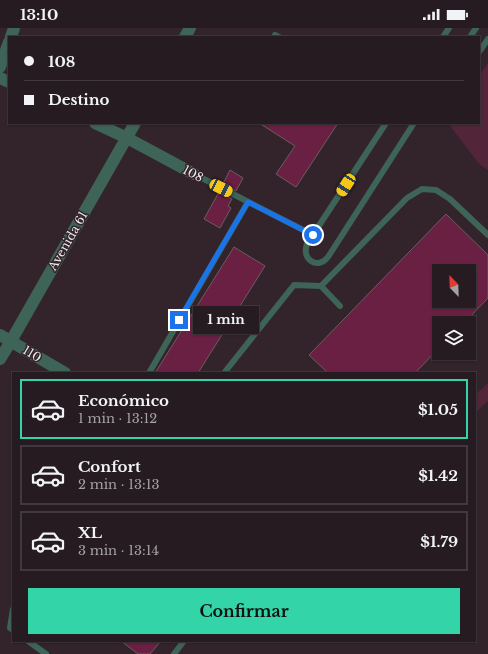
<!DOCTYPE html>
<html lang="es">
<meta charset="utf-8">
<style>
:root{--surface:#261b20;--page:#2e2429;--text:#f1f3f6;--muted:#a4a1a5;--line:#42393e;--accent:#33d4a8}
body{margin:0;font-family:"Libre Baskerville",serif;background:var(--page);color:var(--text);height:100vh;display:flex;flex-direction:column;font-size:15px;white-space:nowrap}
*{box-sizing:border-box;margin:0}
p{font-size:13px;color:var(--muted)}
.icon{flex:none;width:22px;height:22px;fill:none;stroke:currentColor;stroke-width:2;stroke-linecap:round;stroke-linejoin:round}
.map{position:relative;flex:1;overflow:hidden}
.details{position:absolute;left:12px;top:344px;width:464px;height:270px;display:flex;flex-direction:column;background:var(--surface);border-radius:0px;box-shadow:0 1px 3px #0004,0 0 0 1px var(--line)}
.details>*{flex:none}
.guide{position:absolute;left:8px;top:8px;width:472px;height:88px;border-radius:0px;box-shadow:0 1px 3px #0004,0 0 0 1px var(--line);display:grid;align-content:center;height:88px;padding:0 16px;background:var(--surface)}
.needle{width:26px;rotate:337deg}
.fabs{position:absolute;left:432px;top:236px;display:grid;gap:8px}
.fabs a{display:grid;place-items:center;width:44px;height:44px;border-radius:0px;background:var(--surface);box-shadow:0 1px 3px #0004,0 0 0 1px var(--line);font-size:20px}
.end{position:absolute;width:18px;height:18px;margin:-9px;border:5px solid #1a73e8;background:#fff;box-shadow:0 0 0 2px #fff}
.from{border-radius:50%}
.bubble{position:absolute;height:28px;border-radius:0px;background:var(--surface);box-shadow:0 1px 3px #0004,0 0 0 1px var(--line);font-size:13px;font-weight:700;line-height:28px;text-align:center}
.car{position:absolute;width:12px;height:24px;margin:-12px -6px;border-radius:5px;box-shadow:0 0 3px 1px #0007;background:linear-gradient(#f5c518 24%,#345 0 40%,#f5c518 0 76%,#345 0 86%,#f5c518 0)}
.guide b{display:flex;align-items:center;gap:14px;height:38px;font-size:15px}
.guide b+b{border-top:1px solid var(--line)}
.guide i{width:10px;height:10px;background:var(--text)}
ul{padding:7px 0 0;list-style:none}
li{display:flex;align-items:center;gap:12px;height:60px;margin:0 8px 6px;padding:0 8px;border:2px solid var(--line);border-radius:0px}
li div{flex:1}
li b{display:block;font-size:15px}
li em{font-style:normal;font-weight:700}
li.active{border-color:var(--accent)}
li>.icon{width:36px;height:36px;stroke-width:1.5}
.action{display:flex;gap:8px;margin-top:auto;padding:8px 16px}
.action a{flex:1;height:46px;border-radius:0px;background:var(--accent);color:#111;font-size:16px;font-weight:700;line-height:46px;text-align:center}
.status{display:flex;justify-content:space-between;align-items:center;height:28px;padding:0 20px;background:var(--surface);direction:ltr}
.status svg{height:11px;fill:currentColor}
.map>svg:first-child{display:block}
.green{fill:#532539}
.building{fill:#692043;stroke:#6c5c62;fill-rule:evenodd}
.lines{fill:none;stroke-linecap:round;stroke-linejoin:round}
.lane{stroke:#3e6457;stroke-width:6}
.street{stroke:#3e6457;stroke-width:12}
.route{stroke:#1a73e8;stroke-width:5}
.labels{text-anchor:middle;stroke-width:3;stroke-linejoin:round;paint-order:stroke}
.street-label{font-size:12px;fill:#f1e7ea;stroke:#32242a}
</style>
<div class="status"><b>13:10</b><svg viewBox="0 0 49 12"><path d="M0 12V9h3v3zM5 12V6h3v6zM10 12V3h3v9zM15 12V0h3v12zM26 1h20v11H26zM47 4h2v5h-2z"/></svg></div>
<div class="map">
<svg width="488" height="626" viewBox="0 0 488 626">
<rect width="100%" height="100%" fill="#32242a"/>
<path class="green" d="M488,35V142L479,136L448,95H479V48Z
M488,355V373L475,385V367Z"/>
<path class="building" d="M259,95H338L296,159L276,146L295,118Z
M230,142L243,150L236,163L223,156Z
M219,164L232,171L228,178L231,180L220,200L204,191Z
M446,186L488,227V270L464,295H439V320L415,345H328L309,327ZM439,243H469V273H439Z
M234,219L265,238L198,345H155Z
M121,613H161L150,626H138Z"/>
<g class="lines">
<path class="lane" d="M275,7L279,9
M443,9L449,0
M470,9L476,0
M479,24L488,11
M386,95L307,216C301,232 318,242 328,229L414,95
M194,146L313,207
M321,258L407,170L422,161L436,162L450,171L488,207
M149,345L248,174
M224,345L294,257L321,258L340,278
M13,581L10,600L13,602
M28,613L46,626
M174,626L184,613"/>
<path class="street" d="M11,9L14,0
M185,9L190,0
M0,39L9,14
M0,50L9,54
M95,95L127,110L194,146
M0,307L65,345
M0,331L11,313L135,95"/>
</g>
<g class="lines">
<path class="route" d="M179,292L248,174L313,207"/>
</g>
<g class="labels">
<g class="street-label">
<text transform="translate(193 146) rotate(28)" y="4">108</text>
<text transform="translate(68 213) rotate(-60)" y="4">Avenida 61</text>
<text transform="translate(32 326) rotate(31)" y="4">110</text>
</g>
</g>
</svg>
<div class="fabs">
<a><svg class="needle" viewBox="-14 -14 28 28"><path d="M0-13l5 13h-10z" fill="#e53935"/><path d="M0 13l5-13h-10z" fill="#a4a1a5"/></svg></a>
<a><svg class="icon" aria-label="layers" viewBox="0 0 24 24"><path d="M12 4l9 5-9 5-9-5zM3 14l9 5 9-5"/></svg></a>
</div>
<i class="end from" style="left:313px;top:207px"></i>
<i class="end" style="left:179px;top:292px"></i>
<div class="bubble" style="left:193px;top:278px;width:66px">1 min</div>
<i class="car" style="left:346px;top:157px;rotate:213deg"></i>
<i class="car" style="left:221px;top:160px;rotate:117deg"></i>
<div class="guide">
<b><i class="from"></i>108</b>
<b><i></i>Destino</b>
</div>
<section class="details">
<ul>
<li class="active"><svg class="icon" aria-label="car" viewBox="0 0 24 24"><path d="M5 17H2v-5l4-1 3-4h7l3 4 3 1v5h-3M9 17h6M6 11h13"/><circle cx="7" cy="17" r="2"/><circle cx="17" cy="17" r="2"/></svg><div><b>Económico</b><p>1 min · 13:12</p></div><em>$1.05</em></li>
<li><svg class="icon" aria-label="car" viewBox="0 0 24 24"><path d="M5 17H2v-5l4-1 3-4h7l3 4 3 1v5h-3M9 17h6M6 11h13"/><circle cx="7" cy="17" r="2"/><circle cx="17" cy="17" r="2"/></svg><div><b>Confort</b><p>2 min · 13:13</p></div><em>$1.42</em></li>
<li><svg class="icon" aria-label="car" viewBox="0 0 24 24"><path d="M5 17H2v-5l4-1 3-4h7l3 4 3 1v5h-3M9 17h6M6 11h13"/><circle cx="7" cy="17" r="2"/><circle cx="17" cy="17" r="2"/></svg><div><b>XL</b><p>3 min · 13:14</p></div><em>$1.79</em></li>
</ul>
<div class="action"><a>Confirmar</a></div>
</section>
</div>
